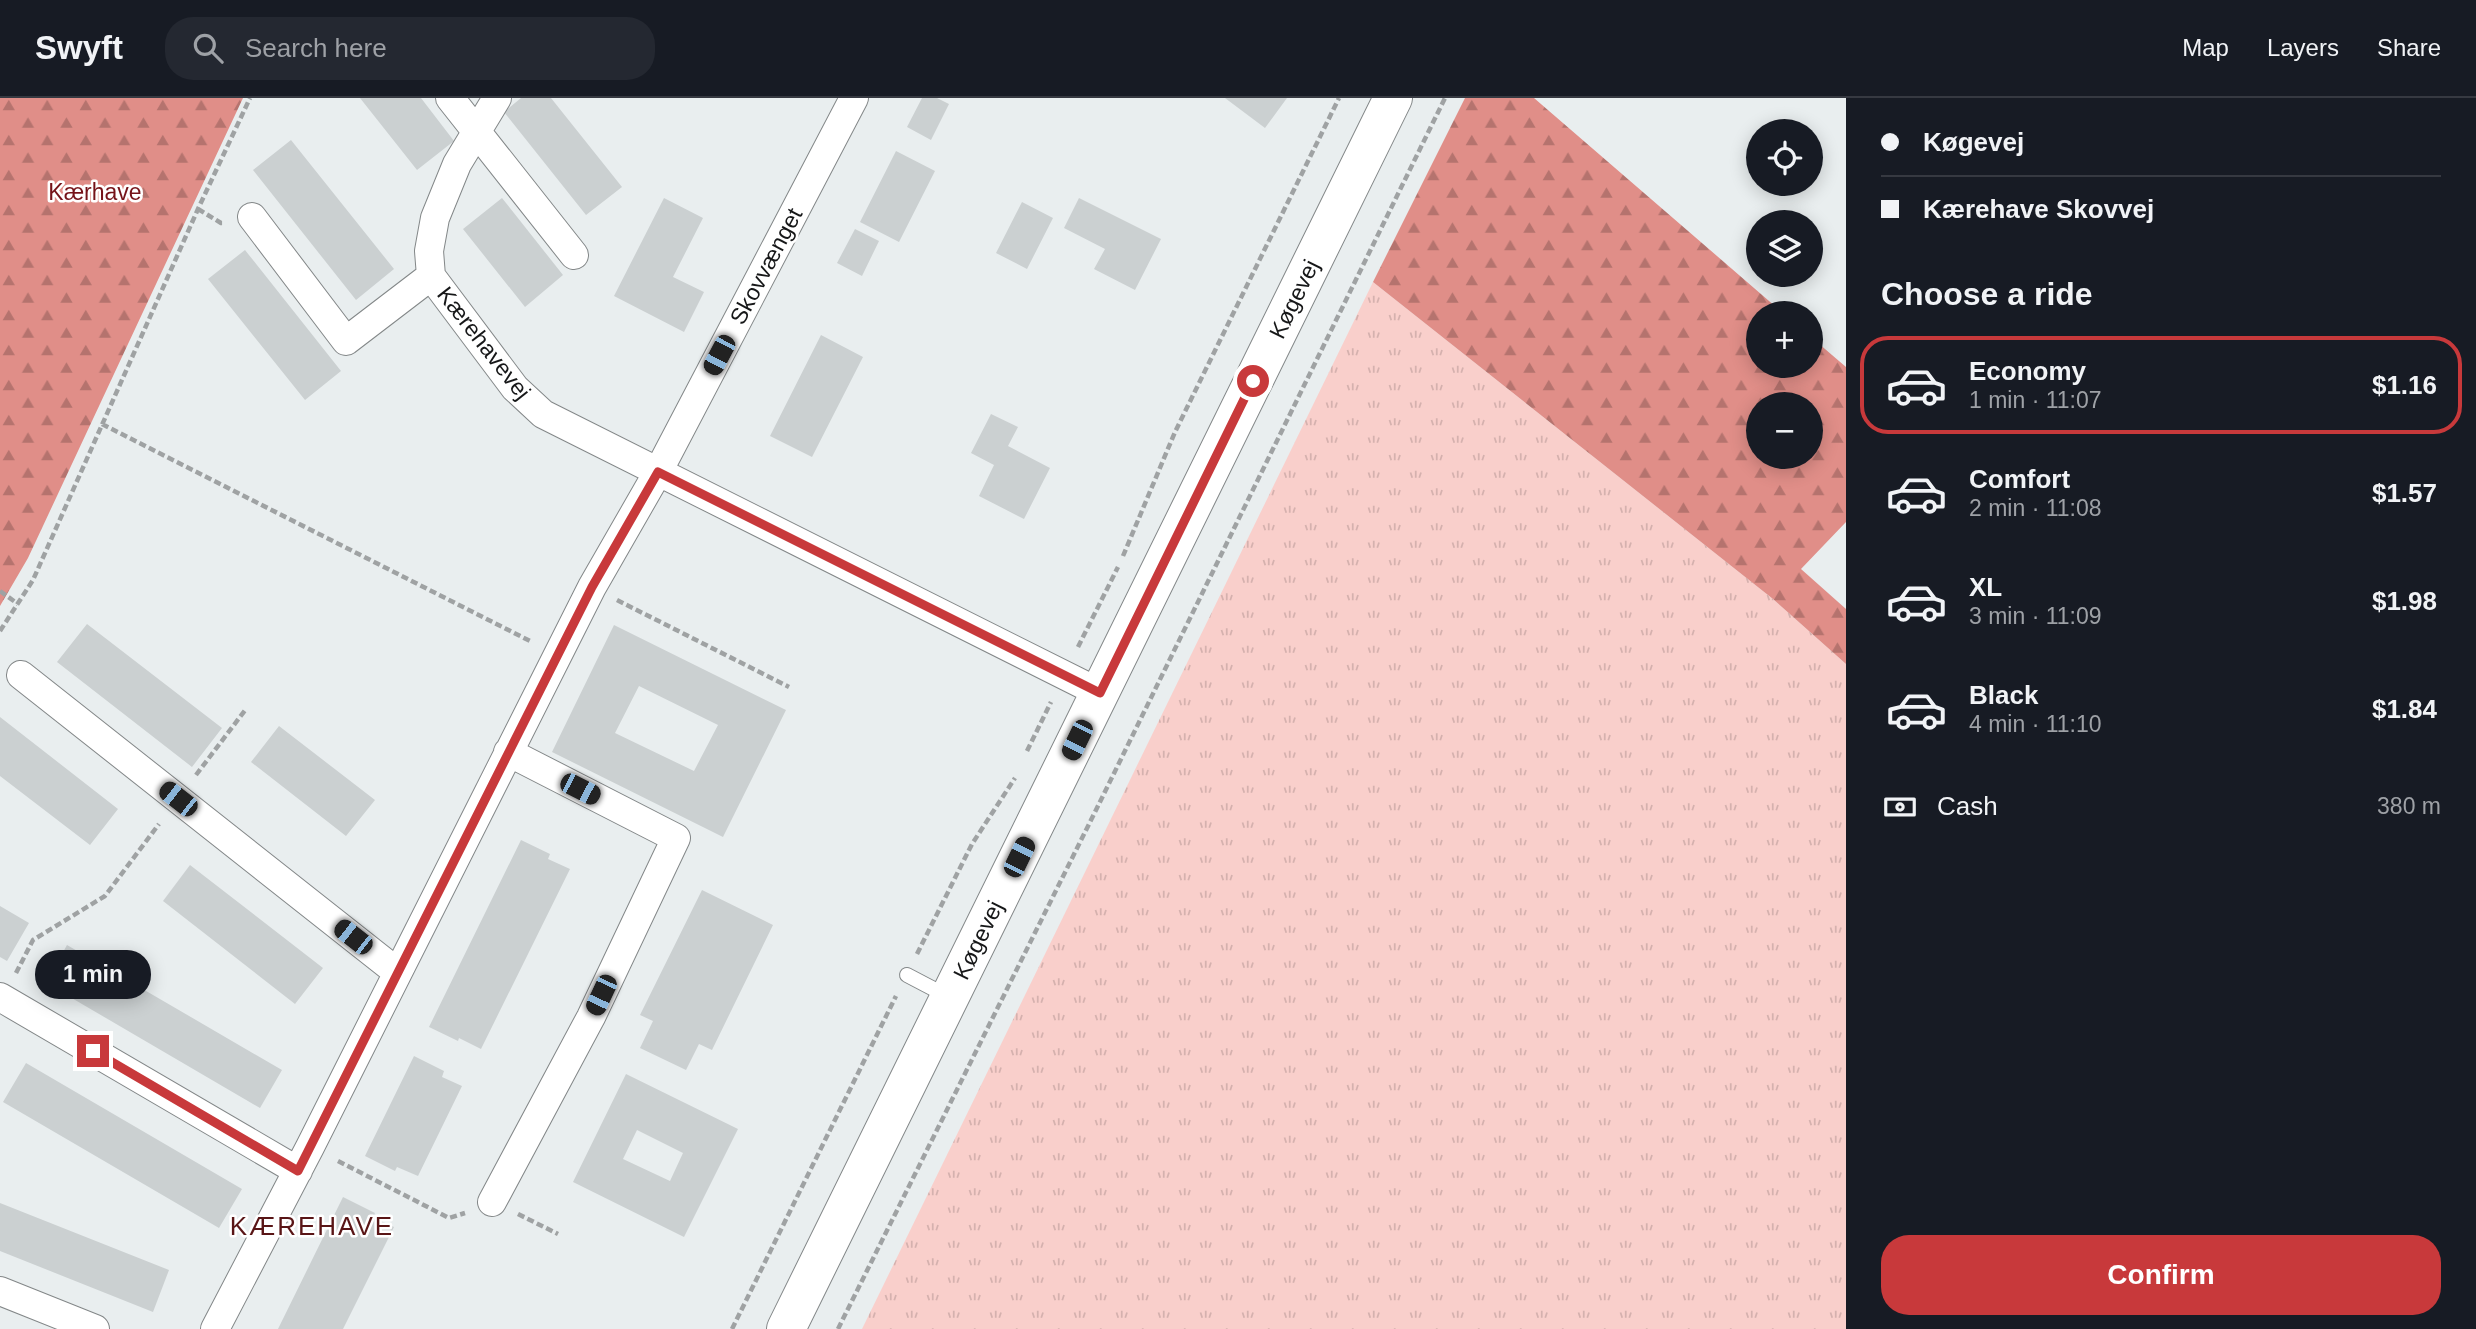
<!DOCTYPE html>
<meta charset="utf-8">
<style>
:root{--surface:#171b24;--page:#242831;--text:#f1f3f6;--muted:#9ea1a6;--line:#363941;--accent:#c8393b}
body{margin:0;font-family:Arial,sans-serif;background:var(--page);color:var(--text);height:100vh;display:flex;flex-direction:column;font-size:26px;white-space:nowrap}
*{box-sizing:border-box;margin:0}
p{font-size:23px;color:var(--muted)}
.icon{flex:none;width:38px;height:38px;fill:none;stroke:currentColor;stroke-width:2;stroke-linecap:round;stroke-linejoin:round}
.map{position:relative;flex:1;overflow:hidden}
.details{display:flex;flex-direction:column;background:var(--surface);width:630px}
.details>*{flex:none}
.hud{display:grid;align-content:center;height:154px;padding:0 35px;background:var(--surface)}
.fabs{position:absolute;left:1746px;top:21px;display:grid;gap:14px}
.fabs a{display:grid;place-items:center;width:77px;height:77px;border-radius:50%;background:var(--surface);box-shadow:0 4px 18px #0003;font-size:35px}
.end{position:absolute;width:32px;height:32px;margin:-16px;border:9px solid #c8393b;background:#fff;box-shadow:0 0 0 4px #fff}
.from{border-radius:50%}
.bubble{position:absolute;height:49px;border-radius:24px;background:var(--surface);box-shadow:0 4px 18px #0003;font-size:23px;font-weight:700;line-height:49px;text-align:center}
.car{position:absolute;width:21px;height:42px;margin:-21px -10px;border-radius:9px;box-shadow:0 0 5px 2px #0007;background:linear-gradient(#222 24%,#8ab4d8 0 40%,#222 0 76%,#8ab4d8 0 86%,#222 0)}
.hud b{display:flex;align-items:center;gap:24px;height:66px;font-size:26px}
.hud b+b{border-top:2px solid var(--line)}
.hud i{width:18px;height:18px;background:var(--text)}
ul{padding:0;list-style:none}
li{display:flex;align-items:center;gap:21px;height:98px;margin:0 14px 10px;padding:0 21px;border:4px solid transparent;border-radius:28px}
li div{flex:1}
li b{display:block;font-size:26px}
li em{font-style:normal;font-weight:700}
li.current{border-color:var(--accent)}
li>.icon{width:63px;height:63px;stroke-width:1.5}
h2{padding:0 35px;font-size:32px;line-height:84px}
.pay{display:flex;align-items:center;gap:18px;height:77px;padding:0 35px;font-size:26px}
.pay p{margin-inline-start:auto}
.primary-button{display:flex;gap:14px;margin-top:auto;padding:14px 35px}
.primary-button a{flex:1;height:80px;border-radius:28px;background:var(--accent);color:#fff;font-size:28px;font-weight:700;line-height:80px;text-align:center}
header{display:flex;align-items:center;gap:42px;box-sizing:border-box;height:98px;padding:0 35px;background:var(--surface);border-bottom:2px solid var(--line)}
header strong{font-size:33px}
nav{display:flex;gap:38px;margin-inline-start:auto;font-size:24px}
.search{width:490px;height:63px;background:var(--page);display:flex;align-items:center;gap:18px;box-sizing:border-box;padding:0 24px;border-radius:28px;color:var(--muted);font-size:26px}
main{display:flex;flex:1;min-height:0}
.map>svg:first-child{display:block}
.grass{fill:url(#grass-tufts)}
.forest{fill:url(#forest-firs);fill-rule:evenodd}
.building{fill:#cbd0d1;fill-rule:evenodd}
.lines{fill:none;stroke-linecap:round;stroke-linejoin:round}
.lane-casing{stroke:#838788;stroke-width:16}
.street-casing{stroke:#838788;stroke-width:30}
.secondary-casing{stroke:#838788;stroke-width:40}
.path{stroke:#9fa2a3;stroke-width:4.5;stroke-dasharray:7 3.5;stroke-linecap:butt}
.lane{stroke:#fff;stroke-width:14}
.street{stroke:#fff;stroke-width:28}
.secondary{stroke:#fff;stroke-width:38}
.route{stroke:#c8393b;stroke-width:9}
.labels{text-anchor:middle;stroke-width:5;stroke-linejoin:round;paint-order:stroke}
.park-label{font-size:23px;fill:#751319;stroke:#fff}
.street-label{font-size:23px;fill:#161718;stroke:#fff}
.quarter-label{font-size:26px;letter-spacing:2px;fill:#591516;stroke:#fff}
</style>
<header>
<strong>Swyft</strong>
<div class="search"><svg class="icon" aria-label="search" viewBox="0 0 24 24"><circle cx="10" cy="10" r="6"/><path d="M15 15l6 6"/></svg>Search here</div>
<nav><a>Map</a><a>Layers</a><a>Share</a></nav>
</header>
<main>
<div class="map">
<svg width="1846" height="1231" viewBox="0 0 1846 1231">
<defs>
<pattern id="grass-tufts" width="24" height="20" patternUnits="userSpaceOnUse" patternTransform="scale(1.75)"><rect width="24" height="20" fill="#f9cfcb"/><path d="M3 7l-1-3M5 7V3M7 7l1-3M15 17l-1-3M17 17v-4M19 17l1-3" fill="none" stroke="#d5b1ae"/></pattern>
<pattern id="forest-firs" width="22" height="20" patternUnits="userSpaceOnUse" patternTransform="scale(1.75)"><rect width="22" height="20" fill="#e08e88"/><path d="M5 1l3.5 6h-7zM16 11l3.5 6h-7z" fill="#b5736e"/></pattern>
</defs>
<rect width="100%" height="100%" fill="#e9eeef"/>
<path class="grass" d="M1373,184L1773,501L1846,566V1231H862Z"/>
<path class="forest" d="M0,0H243L28,460L0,508Z
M1465,0H1534L1783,215H1759V268H1811V239L1846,269V424L1801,471L1846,511V566L1773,501L1373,184ZM1759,306H1811V359H1759Z"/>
<path class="building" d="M360,0H421L454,43L417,72Z
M521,0H551L622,89L586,117L504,14Z
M922,0H937L949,6L931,42L907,29Z
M1225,0H1287L1265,30Z
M291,42L394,171L356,202L253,72Z
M896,53L935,73L899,144L860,124Z
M502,100L563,177L525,209L463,131Z
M664,100L703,120L673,179L704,194L684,234L614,198Z
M1079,100L1161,141L1135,192L1094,171L1105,151L1064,130Z
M1022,104L1053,120L1027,171L996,155Z
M855,131L879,143L862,178L837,165Z
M245,152L341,273L305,302L208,181Z
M821,237L863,259L812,359L770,338Z
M991,316L1018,329L1008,348L1050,370L1024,421L979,398L994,367L971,355Z
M87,526L222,630L192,669L57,564Z
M614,527L786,612L723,739L552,654ZM639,588L718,627L694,673L615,635Z
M0,619L118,711L90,747L0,678Z
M279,628L375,702L346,738L251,664Z
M521,742L550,756L548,761L570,771L481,951L459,940L458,943L429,929Z
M190,767L323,870L295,906L163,803Z
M702,792L773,827L712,952L699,946L686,972L640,950L653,923L640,917Z
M0,808L29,825L7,863L0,859Z
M67,847L282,972L260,1010L46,885Z
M414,958L444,973L442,979L462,988L418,1078L397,1069L395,1073L365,1058Z
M26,965L242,1091L219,1130L3,1004Z
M626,976L738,1031L684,1139L573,1084ZM637,1032L683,1055L670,1083L623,1061Z
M343,1099L375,1115L373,1119L394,1129L343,1231H278Z
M0,1105L169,1172L153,1214L0,1153Z"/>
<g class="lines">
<g class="lane-casing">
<path id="lane" d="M907,877L949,899"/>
</g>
<g class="street-casing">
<path id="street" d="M450,0L574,157
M497,0L457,66L435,120L429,153L431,178L515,290L543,316L1100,595
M252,119L346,243L431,178
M21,577L397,874
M0,899L298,1073
M492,1104L591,919L676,740L508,654
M0,1193L95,1231
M215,1231L310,1049L592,489L658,374L854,0"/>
</g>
<g class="secondary-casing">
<path id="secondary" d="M786,1231L1393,0"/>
</g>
<path class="path" d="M198,111L221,125H224
M102,326L532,544
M1123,458L1175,334L1339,0
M0,493L18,506
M617,502L789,589
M0,533L33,482L198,111L250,0
M1078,549L1118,469
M1027,653L1051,604
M196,677L246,611
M917,856L972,746L1015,680
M16,875L33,842L105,798L159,726
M338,1063L449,1120L465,1115
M518,1116L558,1136
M732,1231L896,898
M838,1231L1096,712L1445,0"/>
<use href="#lane" class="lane"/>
<use href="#street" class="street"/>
<use href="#secondary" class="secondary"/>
</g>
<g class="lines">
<path class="route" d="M93,953L298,1073L592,489L658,374L1100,595L1253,283"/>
</g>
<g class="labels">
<g class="park-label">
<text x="95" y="102">Kærhave</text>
</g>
<g class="street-label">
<text transform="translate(766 168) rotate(-62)" y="8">Skovvænget</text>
<text transform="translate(1294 201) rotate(-64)" y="8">Køgevej</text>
<text transform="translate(484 245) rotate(52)" y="8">Kærehavevej</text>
<text transform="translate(978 842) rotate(-64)" y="8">Køgevej</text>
</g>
<g class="quarter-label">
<text x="312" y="1137">KÆREHAVE</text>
</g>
</g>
</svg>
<div class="fabs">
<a><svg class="icon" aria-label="locate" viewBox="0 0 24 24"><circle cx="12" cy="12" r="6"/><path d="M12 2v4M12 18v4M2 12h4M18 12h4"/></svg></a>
<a><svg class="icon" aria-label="layers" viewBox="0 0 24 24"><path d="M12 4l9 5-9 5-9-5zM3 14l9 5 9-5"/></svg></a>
<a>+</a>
<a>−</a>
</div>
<i class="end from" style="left:1253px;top:283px"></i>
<i class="end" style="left:93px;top:953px"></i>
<div class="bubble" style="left:35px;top:852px;width:116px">1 min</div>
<i class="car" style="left:719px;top:257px;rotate:208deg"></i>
<i class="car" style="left:1077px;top:642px;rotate:206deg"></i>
<i class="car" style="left:580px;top:691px;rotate:117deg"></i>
<i class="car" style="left:178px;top:701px;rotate:308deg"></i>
<i class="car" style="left:1019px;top:759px;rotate:26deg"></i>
<i class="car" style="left:353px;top:839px;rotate:308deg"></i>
<i class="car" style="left:601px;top:897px;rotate:205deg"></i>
</div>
<section class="details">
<div class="hud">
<b><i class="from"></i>Køgevej</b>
<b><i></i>Kærehave Skovvej</b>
</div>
<h2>Choose a ride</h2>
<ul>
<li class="current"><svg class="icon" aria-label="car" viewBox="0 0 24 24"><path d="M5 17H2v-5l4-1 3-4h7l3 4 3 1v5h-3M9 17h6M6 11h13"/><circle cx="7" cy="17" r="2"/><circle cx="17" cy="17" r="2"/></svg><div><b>Economy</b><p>1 min · 11:07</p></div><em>$1.16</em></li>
<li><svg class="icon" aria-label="car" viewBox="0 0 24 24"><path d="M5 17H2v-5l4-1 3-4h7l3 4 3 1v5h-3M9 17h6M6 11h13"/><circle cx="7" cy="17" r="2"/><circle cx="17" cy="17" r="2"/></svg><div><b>Comfort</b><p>2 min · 11:08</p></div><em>$1.57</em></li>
<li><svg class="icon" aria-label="car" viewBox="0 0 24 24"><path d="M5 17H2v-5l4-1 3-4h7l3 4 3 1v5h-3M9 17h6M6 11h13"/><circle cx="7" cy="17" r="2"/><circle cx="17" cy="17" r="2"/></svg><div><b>XL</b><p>3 min · 11:09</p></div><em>$1.98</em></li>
<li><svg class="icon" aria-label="car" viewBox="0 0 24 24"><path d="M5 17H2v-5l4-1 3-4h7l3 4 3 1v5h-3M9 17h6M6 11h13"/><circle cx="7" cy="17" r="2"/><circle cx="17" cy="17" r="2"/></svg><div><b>Black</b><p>4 min · 11:10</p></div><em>$1.84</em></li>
</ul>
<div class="pay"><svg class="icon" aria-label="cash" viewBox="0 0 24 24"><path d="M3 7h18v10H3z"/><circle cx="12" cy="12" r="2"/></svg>Cash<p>380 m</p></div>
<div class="primary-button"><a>Confirm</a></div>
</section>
</main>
